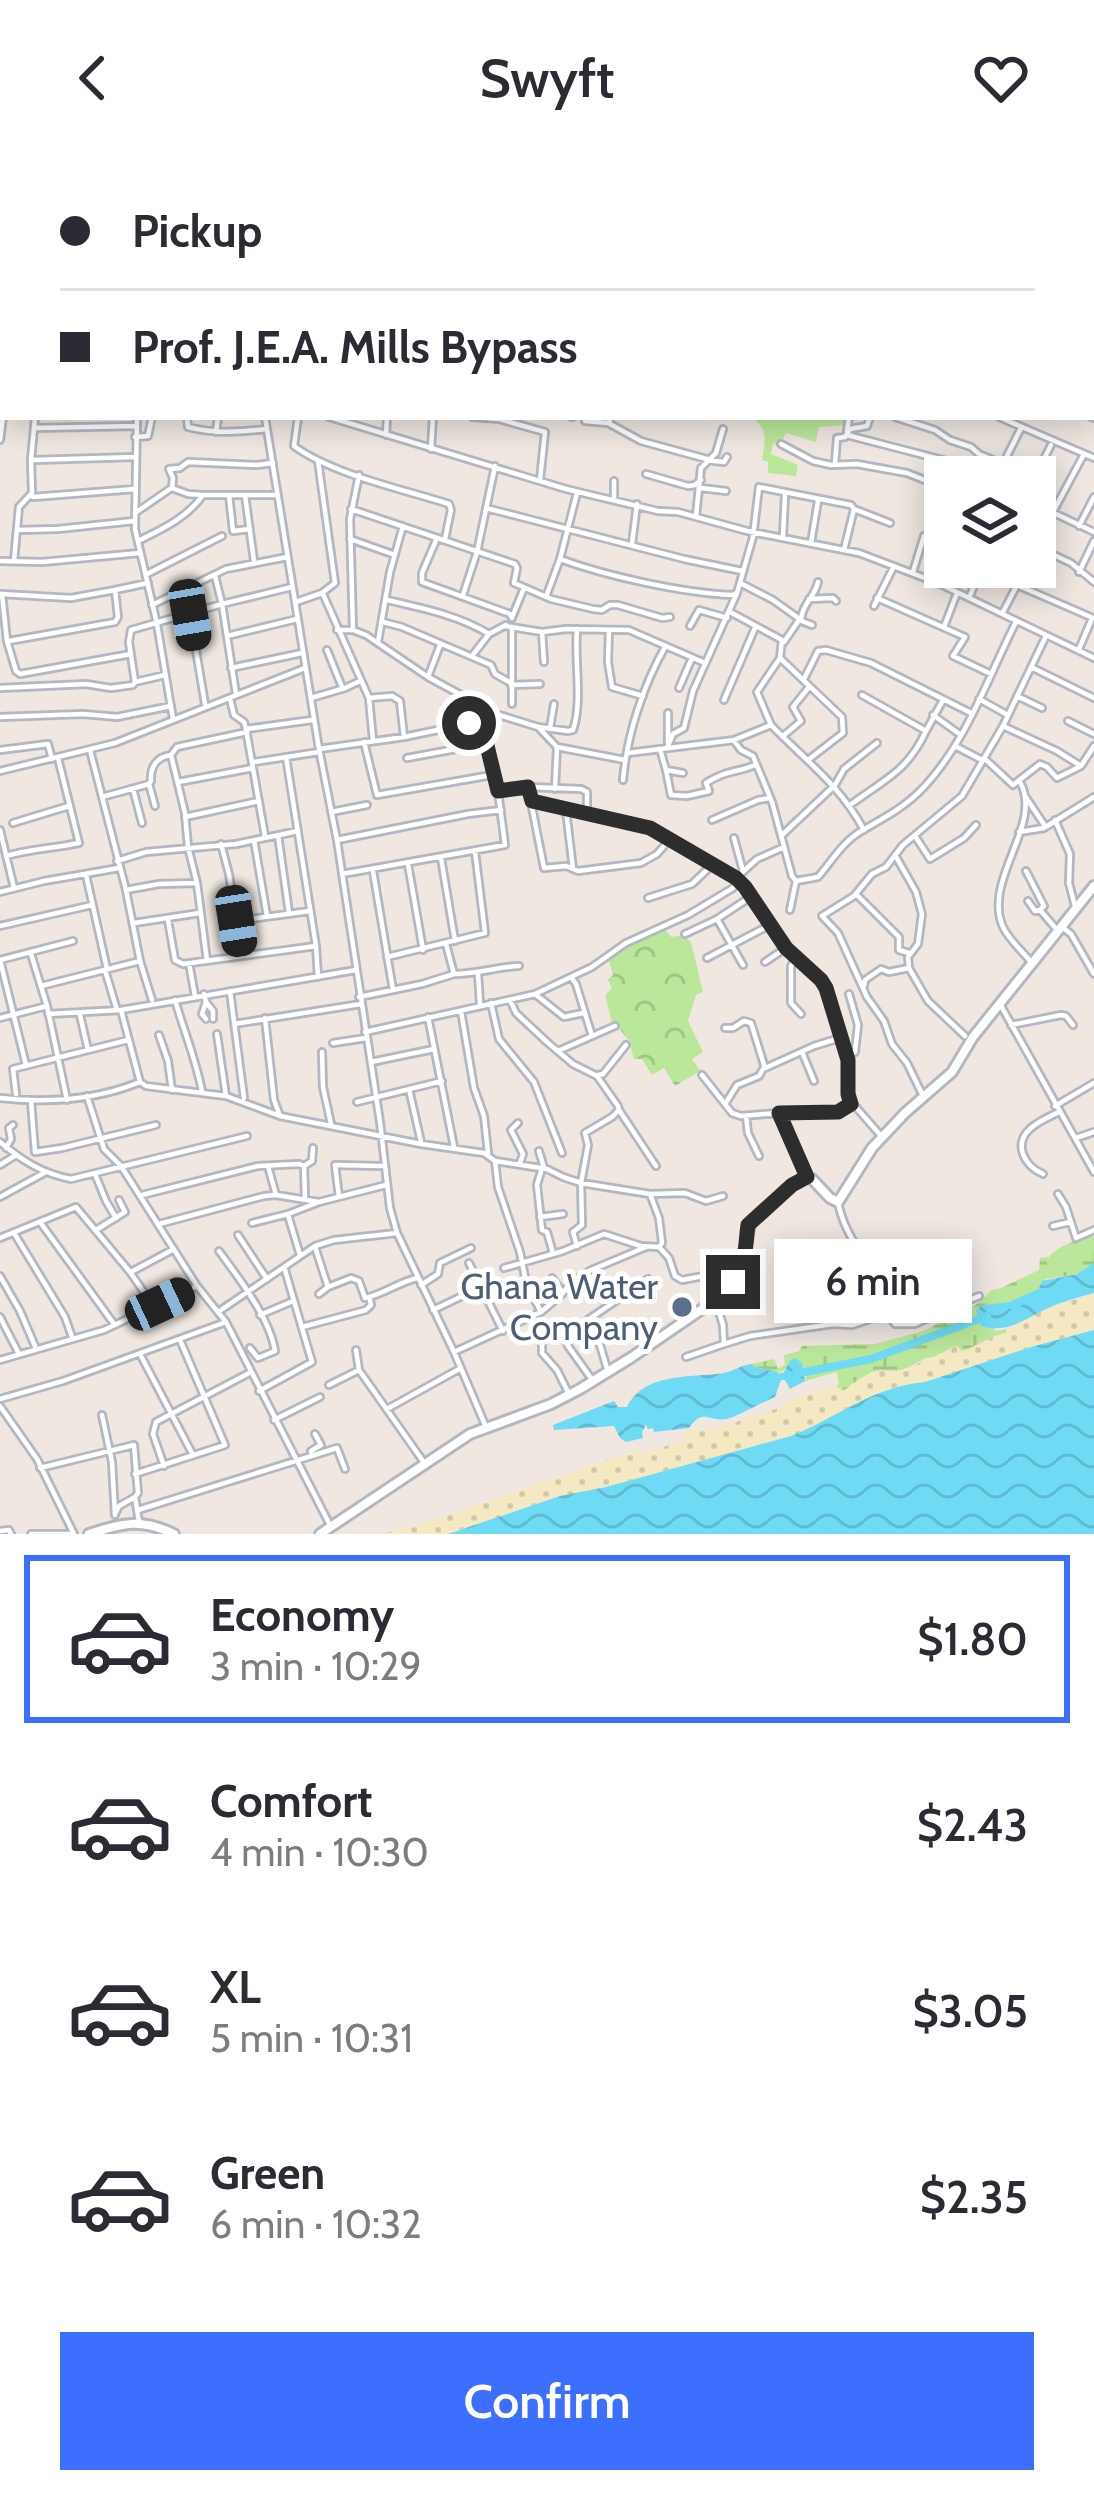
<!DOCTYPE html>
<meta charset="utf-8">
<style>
:root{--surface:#fff;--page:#f7f7f7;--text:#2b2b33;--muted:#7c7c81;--line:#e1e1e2;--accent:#3d6fff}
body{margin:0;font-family:Cabin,sans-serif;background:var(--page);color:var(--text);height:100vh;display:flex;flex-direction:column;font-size:45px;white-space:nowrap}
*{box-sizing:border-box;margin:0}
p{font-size:39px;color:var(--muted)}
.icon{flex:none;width:66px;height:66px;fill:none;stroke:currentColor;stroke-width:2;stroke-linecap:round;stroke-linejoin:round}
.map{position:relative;height:1378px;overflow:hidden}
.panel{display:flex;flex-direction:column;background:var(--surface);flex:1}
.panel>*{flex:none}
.banner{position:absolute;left:0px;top:0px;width:1095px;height:264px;box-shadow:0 6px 30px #0003;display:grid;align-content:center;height:264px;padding:0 60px;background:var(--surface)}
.controls{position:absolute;left:924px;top:300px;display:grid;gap:24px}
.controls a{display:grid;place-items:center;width:132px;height:132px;border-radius:0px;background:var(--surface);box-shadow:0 6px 30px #0003;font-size:60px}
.end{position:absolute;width:54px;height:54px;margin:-27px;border:15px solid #2d2d2d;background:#fff;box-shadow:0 0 0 6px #fff}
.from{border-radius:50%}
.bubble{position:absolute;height:84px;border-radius:0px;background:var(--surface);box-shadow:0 6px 30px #0003;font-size:39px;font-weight:600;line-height:84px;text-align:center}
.car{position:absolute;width:36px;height:72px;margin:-36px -18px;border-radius:15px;box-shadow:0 0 9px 3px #0007;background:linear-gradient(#222 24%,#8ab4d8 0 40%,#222 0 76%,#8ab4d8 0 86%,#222 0)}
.banner b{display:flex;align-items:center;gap:42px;height:114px;font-size:45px}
.banner b+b{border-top:3px solid var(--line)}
.banner i{width:30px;height:30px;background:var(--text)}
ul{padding:21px 0 0;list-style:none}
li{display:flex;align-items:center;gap:36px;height:168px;margin:0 24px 18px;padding:0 36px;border:6px solid transparent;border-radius:0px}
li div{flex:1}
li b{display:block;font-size:45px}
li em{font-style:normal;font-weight:600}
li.on{border-color:var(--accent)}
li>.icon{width:108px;height:108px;stroke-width:1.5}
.cta{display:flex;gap:24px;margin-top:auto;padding:24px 60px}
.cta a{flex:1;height:138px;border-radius:0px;background:var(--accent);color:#fff;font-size:48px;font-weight:600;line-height:138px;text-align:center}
header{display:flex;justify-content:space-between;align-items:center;height:156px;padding:0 60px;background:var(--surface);font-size:54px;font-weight:600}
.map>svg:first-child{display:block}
.grass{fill:#bae79a}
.forest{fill:url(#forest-crowns)}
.wetland{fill:url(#wetland-marsh)}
.sand{fill:url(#sand-dots)}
.water{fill:url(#water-waves)}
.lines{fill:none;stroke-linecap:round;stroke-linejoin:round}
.river{stroke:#6fdaf4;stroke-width:8}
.street-casing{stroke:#b3b7c1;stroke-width:10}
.secondary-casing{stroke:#b3b7c1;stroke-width:14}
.street{stroke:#fff;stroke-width:4.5}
.secondary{stroke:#fff;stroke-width:8}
.route{stroke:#2d2d2d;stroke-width:15}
.service-dot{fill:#5c6f8a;stroke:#fff;stroke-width:4.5}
.labels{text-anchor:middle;stroke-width:10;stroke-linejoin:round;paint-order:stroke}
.service-label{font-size:36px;fill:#4e5e75;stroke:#fff;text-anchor:end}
</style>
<header><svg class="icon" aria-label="back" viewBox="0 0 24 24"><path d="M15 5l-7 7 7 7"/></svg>Swyft<svg class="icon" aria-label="heart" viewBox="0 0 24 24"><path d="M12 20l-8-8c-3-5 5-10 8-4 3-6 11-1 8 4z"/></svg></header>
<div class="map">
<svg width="1094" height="1378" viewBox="0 0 1094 1378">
<defs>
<pattern id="forest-crowns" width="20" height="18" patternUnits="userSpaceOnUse" patternTransform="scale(3)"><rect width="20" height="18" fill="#bae79a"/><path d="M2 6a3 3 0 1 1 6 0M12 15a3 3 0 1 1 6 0" fill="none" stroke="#a0c685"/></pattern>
<pattern id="wetland-marsh" width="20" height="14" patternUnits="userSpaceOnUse" patternTransform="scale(3)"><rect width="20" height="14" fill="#bae79a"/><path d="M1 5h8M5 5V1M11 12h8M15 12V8" fill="none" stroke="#a0c685"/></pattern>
<pattern id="sand-dots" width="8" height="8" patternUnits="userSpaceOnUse" patternTransform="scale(3)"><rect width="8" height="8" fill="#f4e9c2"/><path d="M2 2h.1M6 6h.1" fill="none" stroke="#d2c8a7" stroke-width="1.8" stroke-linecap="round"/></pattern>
<pattern id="water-waves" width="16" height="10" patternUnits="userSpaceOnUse" patternTransform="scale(3)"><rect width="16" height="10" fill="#6fdaf4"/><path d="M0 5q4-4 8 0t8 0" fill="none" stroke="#60bbd2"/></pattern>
</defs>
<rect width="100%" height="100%" fill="#efe7e0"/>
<path class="grass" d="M751,261H848L847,269L819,271L816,286L786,277L780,289L773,287L771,298L798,309L796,320L768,317V306L762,304C765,284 769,273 751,261Z"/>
<path class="forest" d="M665,773L671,781L684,779L691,786L703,836L696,839L688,865L703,896L692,903L700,915L675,930L664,912L652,919L642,903H634L629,885L616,868L612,867L605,839L612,832L608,824L613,819L609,805L620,795Z"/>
<path class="wetland" d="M1094,1080V1108L1077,1118L1046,1123L1038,1133L1035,1141L1029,1145L983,1149L995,1175L1007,1173L1006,1177C989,1180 978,1190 962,1195L952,1191L939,1201L926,1202L907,1212L892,1217L881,1214L872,1216L843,1236L836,1230L839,1228L837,1216L805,1225L806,1220L788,1211L778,1218L774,1215L754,1211L752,1208L774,1203L778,1212L785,1209L784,1199L799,1195L802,1190L875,1188L923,1175L974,1150L992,1134L1001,1132L1039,1114L1040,1102L1049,1101C1060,1088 1078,1084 1094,1080Z"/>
<path class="sand" d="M1094,1137V1174L1031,1191L925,1226C875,1229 836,1262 791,1280L606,1331L560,1340L448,1378H383L446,1360L636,1294L640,1298L686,1284L684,1273H708L724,1270L782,1251L790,1243L836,1230L843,1235C852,1228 865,1218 876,1215C886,1213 894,1217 904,1213C923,1206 939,1198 957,1190L962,1195C978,1190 989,1180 1006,1177L1007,1173L1046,1153Z"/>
<path class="water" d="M1094,1107V1137C1078,1141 1061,1146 1046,1153C1023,1164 1007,1178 981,1170L976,1154L983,1149L1029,1144L1035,1141L1042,1125L1077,1118Z
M1094,1174V1378H448L560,1340L606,1331L791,1280C839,1261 871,1231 925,1226L1031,1191Z
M795,1202L802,1207L805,1225L790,1233L785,1224H781L775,1241C762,1246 736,1261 726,1263C707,1265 703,1252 689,1272L654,1276L653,1272L648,1273L646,1269L642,1276L643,1282L626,1286L620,1282L614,1270L554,1274L553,1269L614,1245L618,1251H627C644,1216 691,1222 724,1217C734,1215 741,1209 752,1208L754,1211L774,1215L779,1218L784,1216L790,1205Z"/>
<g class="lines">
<path class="river" d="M1012,1149L1042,1136
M795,1218L871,1203L987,1160"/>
<g class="street-casing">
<path id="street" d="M64,0V3
M167,0V3
M347,0L348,3
M753,0V3
M785,0L786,3
M822,0L823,3
M992,0V3
M1027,0V3
M1063,0V3
M6,3V0
M44,3V0
M97,3V0
M184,3V0
M221,3V0
M260,3V0
M264,3L281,0
M550,3L558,0L561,3
M620,3L632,0H692
M725,3V0
M829,3L831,0
M870,3L873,0
M915,3L917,0
M0,6H3
M0,35H3
M1092,65H1094
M0,74L3,40
M1092,101H1094
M0,123H3
M1092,177H1094
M1092,209H1094
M1092,242H1094
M137,261L135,373L157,468L173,563
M187,261L188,271C214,278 240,276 266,273
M265,261L319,593L337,684L380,966L390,1052L397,1077L454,1196L486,1271
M298,261L294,290C332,318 402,333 449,348L451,354L445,383
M329,261L566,333L658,355L678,356L747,375L859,397L938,427L1094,502
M472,261L499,263L545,276L540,324
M571,261H573
M609,261L610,268L641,285L714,305L724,306L727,301
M895,261L935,274L950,284L971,291L979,298L1003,308L1021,272
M999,261L1094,302
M1091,261L1094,262
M585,265L608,267
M34,272L136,270
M847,275L849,261
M216,276L218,261
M386,279L387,261
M847,279L947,305L950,314L962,321
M135,281L148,280L152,261
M0,284L3,261
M781,288L813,305L831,309L857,308L907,317L945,332
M431,293L433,261
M33,304L135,301
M835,308L837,282L845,281L850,273L867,270L870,261
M646,318L688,330L695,329L701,324
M1035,321L1051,289
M614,325V343
M701,332L726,335
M203,339L188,338L172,332L173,322L169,313L180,312L188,306L257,309L273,307
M229,339L233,375L250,373
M245,339L254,405
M33,341L135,333
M1035,348L1094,376
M486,352L684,403L742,415
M351,353L515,408L517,412L514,427L551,443L593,453L602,454L610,449H618L662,462L670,461
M1053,356L1084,298
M135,357L170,333
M696,360L701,312L716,297L723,273
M1079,370L1094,341
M17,374L58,373L134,365
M1042,374L1051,355
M783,380L785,338
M437,382L422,417V426L510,458L512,462
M350,383L395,399
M138,385C162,373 187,362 203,339H278
M811,387L818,345
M632,388L637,348
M1035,390L1071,407L1094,426
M844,394L854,353
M560,403C606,420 683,437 732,439L737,437L753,381L759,331L851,349L854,353L890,367
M0,405L42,406L140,397
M14,405L19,351L32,337L31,304L35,261
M913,416L924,380
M1079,416L1094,385
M147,418L222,380
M215,420L222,448L236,538
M740,427L773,444L801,464C802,448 815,441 818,426
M938,427L945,408
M1,438L71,442L115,434
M2,438L7,485L16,515L20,518L131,498
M323,438L369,542L373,584
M463,439L477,396L495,310
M546,441L560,403L577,337
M877,442L965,481L953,500L991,518
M969,442L982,411
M809,443L833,442L836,445
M387,444C421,452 458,459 489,478
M296,446L322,437L335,427L318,305
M152,449L226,413L287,401
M874,450L894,410
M730,456L782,484L780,502L842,561L843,577L808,604
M1003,456L1017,429L1093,462
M190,459L205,548
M513,459L524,432
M383,466L402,471L491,509L495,518L511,527
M505,470L542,476L566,473L629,474L705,507
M690,470L699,454L727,462
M512,471V548
M944,471L957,437
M337,474H353L366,479L428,521L496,558L538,571L568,575L573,574C583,545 574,505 577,473
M353,474L350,363L359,319
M609,474L608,506L612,531L643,540
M542,476L544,506
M227,480L297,463
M9,485L115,466L118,461L115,434L148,427
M378,486L390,416L403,370
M784,486L799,464L812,469
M1079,493L1091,465
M327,494L342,531
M472,500L489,478L506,469
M1031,511L1094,542
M231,512L302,497
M428,521L440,489
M804,523L818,495L826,494L871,507L971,557
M135,526L165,519
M511,529L540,528
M0,532L86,528L111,532L133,529L135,526L129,486L131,474L222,448L292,431
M679,532L692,502
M862,539L926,575L943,544
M1017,540L1042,552
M311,542L345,532L360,525
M369,542L392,540L400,545L404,581
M230,543L234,559L244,566L246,573L265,680
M979,543L1006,558
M724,544L755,472
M933,559L958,577
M0,561L83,558L117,561L171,550
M1068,565L1094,578
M771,569L757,536L780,502
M1003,570L1057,595L1081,610L1094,590
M538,571L557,591L625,604
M550,572L554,548
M246,573L312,564
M783,580L801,565L793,551L809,531
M364,586L377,639L492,619
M735,586L741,594L753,600L772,646L792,720L796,725L790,754
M668,587V557
M955,590L982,604
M667,592L673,578L684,572L693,535L737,437
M319,593L404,581L481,565
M660,593L666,614L683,617
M0,594L48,588L52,603
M90,594L126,734L140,805L152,844
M628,597L734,584L771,569C805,604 840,629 864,674
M286,601L316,790L318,821
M407,602L488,587
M984,602L1013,629L1040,608L1047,611L1057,622L1081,610
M254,606L319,596
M666,614L671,639L687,640L709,635L706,627C726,614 736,617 755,609
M0,615L115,587L305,512
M623,624C627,579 643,530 665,491
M178,626L253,612
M1020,626C1044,668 982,724 1003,771C1009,784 1023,796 1032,807
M149,628L155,650
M528,631L544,712L566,710L578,715L641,707L657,698L670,683
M133,633L142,667
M555,633L557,591
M498,635L528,631L581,633L587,636V657
M1025,640L1045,670
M102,641L149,628L151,625C150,612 156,601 171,599
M532,645L650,672L736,722C757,742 769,768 786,792C798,807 816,815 826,832L848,904V942L882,981
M850,649C885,623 907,616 926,575
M566,654L573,713
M331,656L367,649
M185,661L259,645
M712,664L758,644L770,642
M1055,664L1070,698L1069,727L1075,750
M13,667L69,650
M0,674L14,732
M1019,676L1044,672L1094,641
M278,679L289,757
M781,680L835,629L844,613L877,587
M915,680L930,703L964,682L976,669
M734,682L743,715
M254,684L267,760
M337,684L468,658L501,654
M221,688L229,718L241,800
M6,700C30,693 55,692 79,687L58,602
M441,702L455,785
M117,705L146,696L236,688L298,675
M408,708L423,794
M373,715L393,834
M1026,715L1044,750L1040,754
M342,718L505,689L498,635L477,550
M86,719L107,813
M796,725L818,721C832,705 843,685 863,674C886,661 905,651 924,631C967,585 988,521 1016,466
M126,734L159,728L197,727
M0,736L44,725L119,712
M856,738L899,781V794L909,797
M648,742L692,728L711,710
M1028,745L1035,755L1040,754L1058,775
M168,764L175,804L183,808L316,790
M236,765L310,755
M134,767L200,757
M0,770L92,749
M1061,770L1071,778L1094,818
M685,778L717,763
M446,788L454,818C476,818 497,811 519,810
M31,798L47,850L67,944
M387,801L485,777L475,695
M707,802L770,769
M795,804L791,810V847L801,858
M207,805L197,727L188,691L185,657L171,599L177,591L247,576
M765,806L786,792
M189,807L195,840
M743,809L717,763L752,740
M909,812L928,845L965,880
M105,814L117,854
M478,818L480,848
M571,821L576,828L592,880
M41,830L140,805
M864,830L865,824L881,813L889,816L909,812L908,801L918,788L922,758L916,736L895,699
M230,835L244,942
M204,838L206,846L202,858L206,863
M535,838L592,811L626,787L688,759L733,732L737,727L736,722L757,703L784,691
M359,841L422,828L454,818
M175,844C184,875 196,904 202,935
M510,844L516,857L547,886L573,908L597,920L618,950L619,954L612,961L585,977L588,989L581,1027L582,1069L573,1076L577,1090
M206,846L213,855V863
M491,847L499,883L534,926L562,997
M1000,848L1094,1016
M121,854L140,926L146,930L226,940L280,960L421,988L484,997L495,1005L547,1013L563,1021L581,1027L650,1038L685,1037L706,1045L723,1040
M461,855L474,932L484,960L488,997
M48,858L121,854L356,814
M80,859L88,894
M428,861L454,991
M0,862L47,850
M265,862L274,944L280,960
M234,868L361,848
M1011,869L1061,859L1066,860L1073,869
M725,872H733L744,865L751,867L765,912
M365,876L535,838L564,861L583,857
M217,878L226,940
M159,879L168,905L172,934
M333,887L366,882
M558,895L615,870
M322,896L323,931L331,968
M802,896L814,925
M848,901L855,896L858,869L849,838
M371,906L434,893
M26,909L0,804L73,785
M598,919L603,918L626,889
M702,919L732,957L741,960L814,954L838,956L851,948
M409,933L421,986
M16,938L13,913L128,884
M87,940L104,993L121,1010L197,1130L226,1166L331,1371
M0,942C47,947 96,944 140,926
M924,942L907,907L892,888L884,865L867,841L838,777L822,760L854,740L872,718L886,711L903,689L962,640L1003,570L1045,482
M31,945L35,996L62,992L156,969
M357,946L442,925
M725,948L737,929L759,920L763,913L814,890L840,882
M1055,950L1094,927
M619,954L656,1010
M779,957L805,1018
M746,960L748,977L759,1000
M518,967L511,974L523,998L520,1007
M1076,982L1094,976
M0,986C23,1005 41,1017 71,1023L247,980
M6,992L11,983L9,972L13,969
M539,995L544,1012
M495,1005L498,1031L520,1096L526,1126L541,1156
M0,1009L16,999
M268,1010L276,1039
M304,1010L312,1005L313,992
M542,1012L537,1029L542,1074L547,1076L553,1097
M95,1018L106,1045L116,1062
M1043,1018C1034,1014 1027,1009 1023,998C1015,975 1042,964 1059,956
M1058,1038L1066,1051L1076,1082L1094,1074
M142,1039L258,1010L299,1008L304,1010L305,1042
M0,1041L44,1017
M339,1041L335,1009L381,1010
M288,1059L300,1099
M540,1061L563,1058
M40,1066L114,1168
M252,1067L288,1058L319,1046
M159,1068L264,1040L276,1039L319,1046L386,1029
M1053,1070L1070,1066
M96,1074L125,1056L119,1044
M14,1077L65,1161L72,1181
M238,1079L267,1123
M0,1082L76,1051L130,1116L154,1151
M315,1091L328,1131
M660,1092L669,1102L675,1120L682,1124L730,1115
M818,1092C830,1089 844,1095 857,1095
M219,1095C238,1121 270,1162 275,1195L258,1202L250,1192
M469,1107L503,1175
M504,1112L563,1095L604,1078L641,1090L659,1091L662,1087L659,1062L650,1038
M131,1116L174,1093
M0,1120L20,1155L35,1190
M877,1121L896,1103L897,1094
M552,1122L563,1137
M421,1129L438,1118L440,1107L471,1092
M319,1138L328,1131L351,1122L359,1125L365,1142C382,1139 399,1126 417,1122
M715,1143L723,1169L724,1188L750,1180L833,1168L852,1169L876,1161L889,1160C883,1116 846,1090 838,1046
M433,1154L479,1132
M218,1156L315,1090L334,1084L397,1077
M260,1159L293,1145
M889,1160L895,1168H915L979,1140
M0,1161L19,1198
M593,1165L608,1216
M302,1171L366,1154L371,1149L370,1144
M533,1175L542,1187V1197L557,1214L569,1238
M570,1176L648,1123
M565,1181L568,1190L593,1225
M356,1194L359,1214L425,1308
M454,1196L541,1156L561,1139L572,1126L591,1114L646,1091
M140,1198L193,1299
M686,1201L724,1188
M0,1204L104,1174L197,1130
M329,1229L359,1214
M259,1235L312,1206L285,1114
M0,1243L63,1225L226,1166
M0,1250L37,1303L74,1378
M387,1253L461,1212
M102,1259L112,1306L115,1359
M274,1264L320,1241
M312,1299L311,1295L321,1289L315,1278
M164,1310L153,1278L156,1266L251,1216
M40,1312L134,1289L138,1337L135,1341L139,1366
M135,1318L225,1289L180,1184
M138,1354L337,1292L345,1313
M116,1356L119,1350L135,1341
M0,1375L9,1374L11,1378
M31,1378H73"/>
</g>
<g class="secondary-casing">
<path id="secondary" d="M89,1378C124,1367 140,1362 174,1378
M320,1378L470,1278L551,1248L580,1233L632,1201L708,1149L733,1126L742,1113L750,1067L792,1029L805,1021L812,1023L830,1042L838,1046L840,1043L872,992L905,957L952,916L973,881L1094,730"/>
</g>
<use href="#street" class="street"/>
<use href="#secondary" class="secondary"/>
</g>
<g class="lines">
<path class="route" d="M469,567L481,565L498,635L528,631L532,645L650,672L736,722L745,731L786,792L821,824L826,832L848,904V938L851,948L838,956L779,957L807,1021L792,1029L748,1069C745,1090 747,1107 733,1126"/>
</g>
<circle class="service-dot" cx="682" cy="1151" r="12"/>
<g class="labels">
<g class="service-label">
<text x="658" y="1143">Ghana Water<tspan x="658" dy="41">Company</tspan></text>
</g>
</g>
</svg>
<div class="controls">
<a><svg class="icon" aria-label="layers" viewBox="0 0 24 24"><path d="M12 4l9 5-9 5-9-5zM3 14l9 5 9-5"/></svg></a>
</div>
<i class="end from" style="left:469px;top:567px"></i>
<i class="end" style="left:733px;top:1126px"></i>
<div class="bubble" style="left:774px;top:1083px;width:198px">6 min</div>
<i class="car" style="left:190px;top:459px;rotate:170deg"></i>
<i class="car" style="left:236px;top:765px;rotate:171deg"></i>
<i class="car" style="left:160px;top:1148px;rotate:65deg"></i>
<div class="banner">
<b><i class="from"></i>Pickup</b>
<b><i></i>Prof. J.E.A. Mills Bypass</b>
</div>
</div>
<section class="panel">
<ul>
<li class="on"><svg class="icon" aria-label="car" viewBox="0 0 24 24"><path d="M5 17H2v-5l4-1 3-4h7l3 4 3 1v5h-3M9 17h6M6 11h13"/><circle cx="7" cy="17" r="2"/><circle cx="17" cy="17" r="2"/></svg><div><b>Economy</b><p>3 min · 10:29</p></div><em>$1.80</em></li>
<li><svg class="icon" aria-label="car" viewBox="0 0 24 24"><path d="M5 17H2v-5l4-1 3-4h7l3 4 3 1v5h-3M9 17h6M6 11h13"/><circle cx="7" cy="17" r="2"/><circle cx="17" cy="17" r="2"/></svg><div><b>Comfort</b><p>4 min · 10:30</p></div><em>$2.43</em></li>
<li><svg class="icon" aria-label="car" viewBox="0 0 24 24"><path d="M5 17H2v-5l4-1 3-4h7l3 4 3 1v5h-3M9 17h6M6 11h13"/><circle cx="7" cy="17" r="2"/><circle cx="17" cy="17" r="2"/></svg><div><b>XL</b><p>5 min · 10:31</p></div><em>$3.05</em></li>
<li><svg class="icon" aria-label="car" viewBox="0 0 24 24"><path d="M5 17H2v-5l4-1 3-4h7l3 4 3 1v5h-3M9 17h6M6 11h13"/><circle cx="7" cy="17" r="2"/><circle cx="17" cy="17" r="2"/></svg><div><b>Green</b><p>6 min · 10:32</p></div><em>$2.35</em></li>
</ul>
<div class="cta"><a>Confirm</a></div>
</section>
